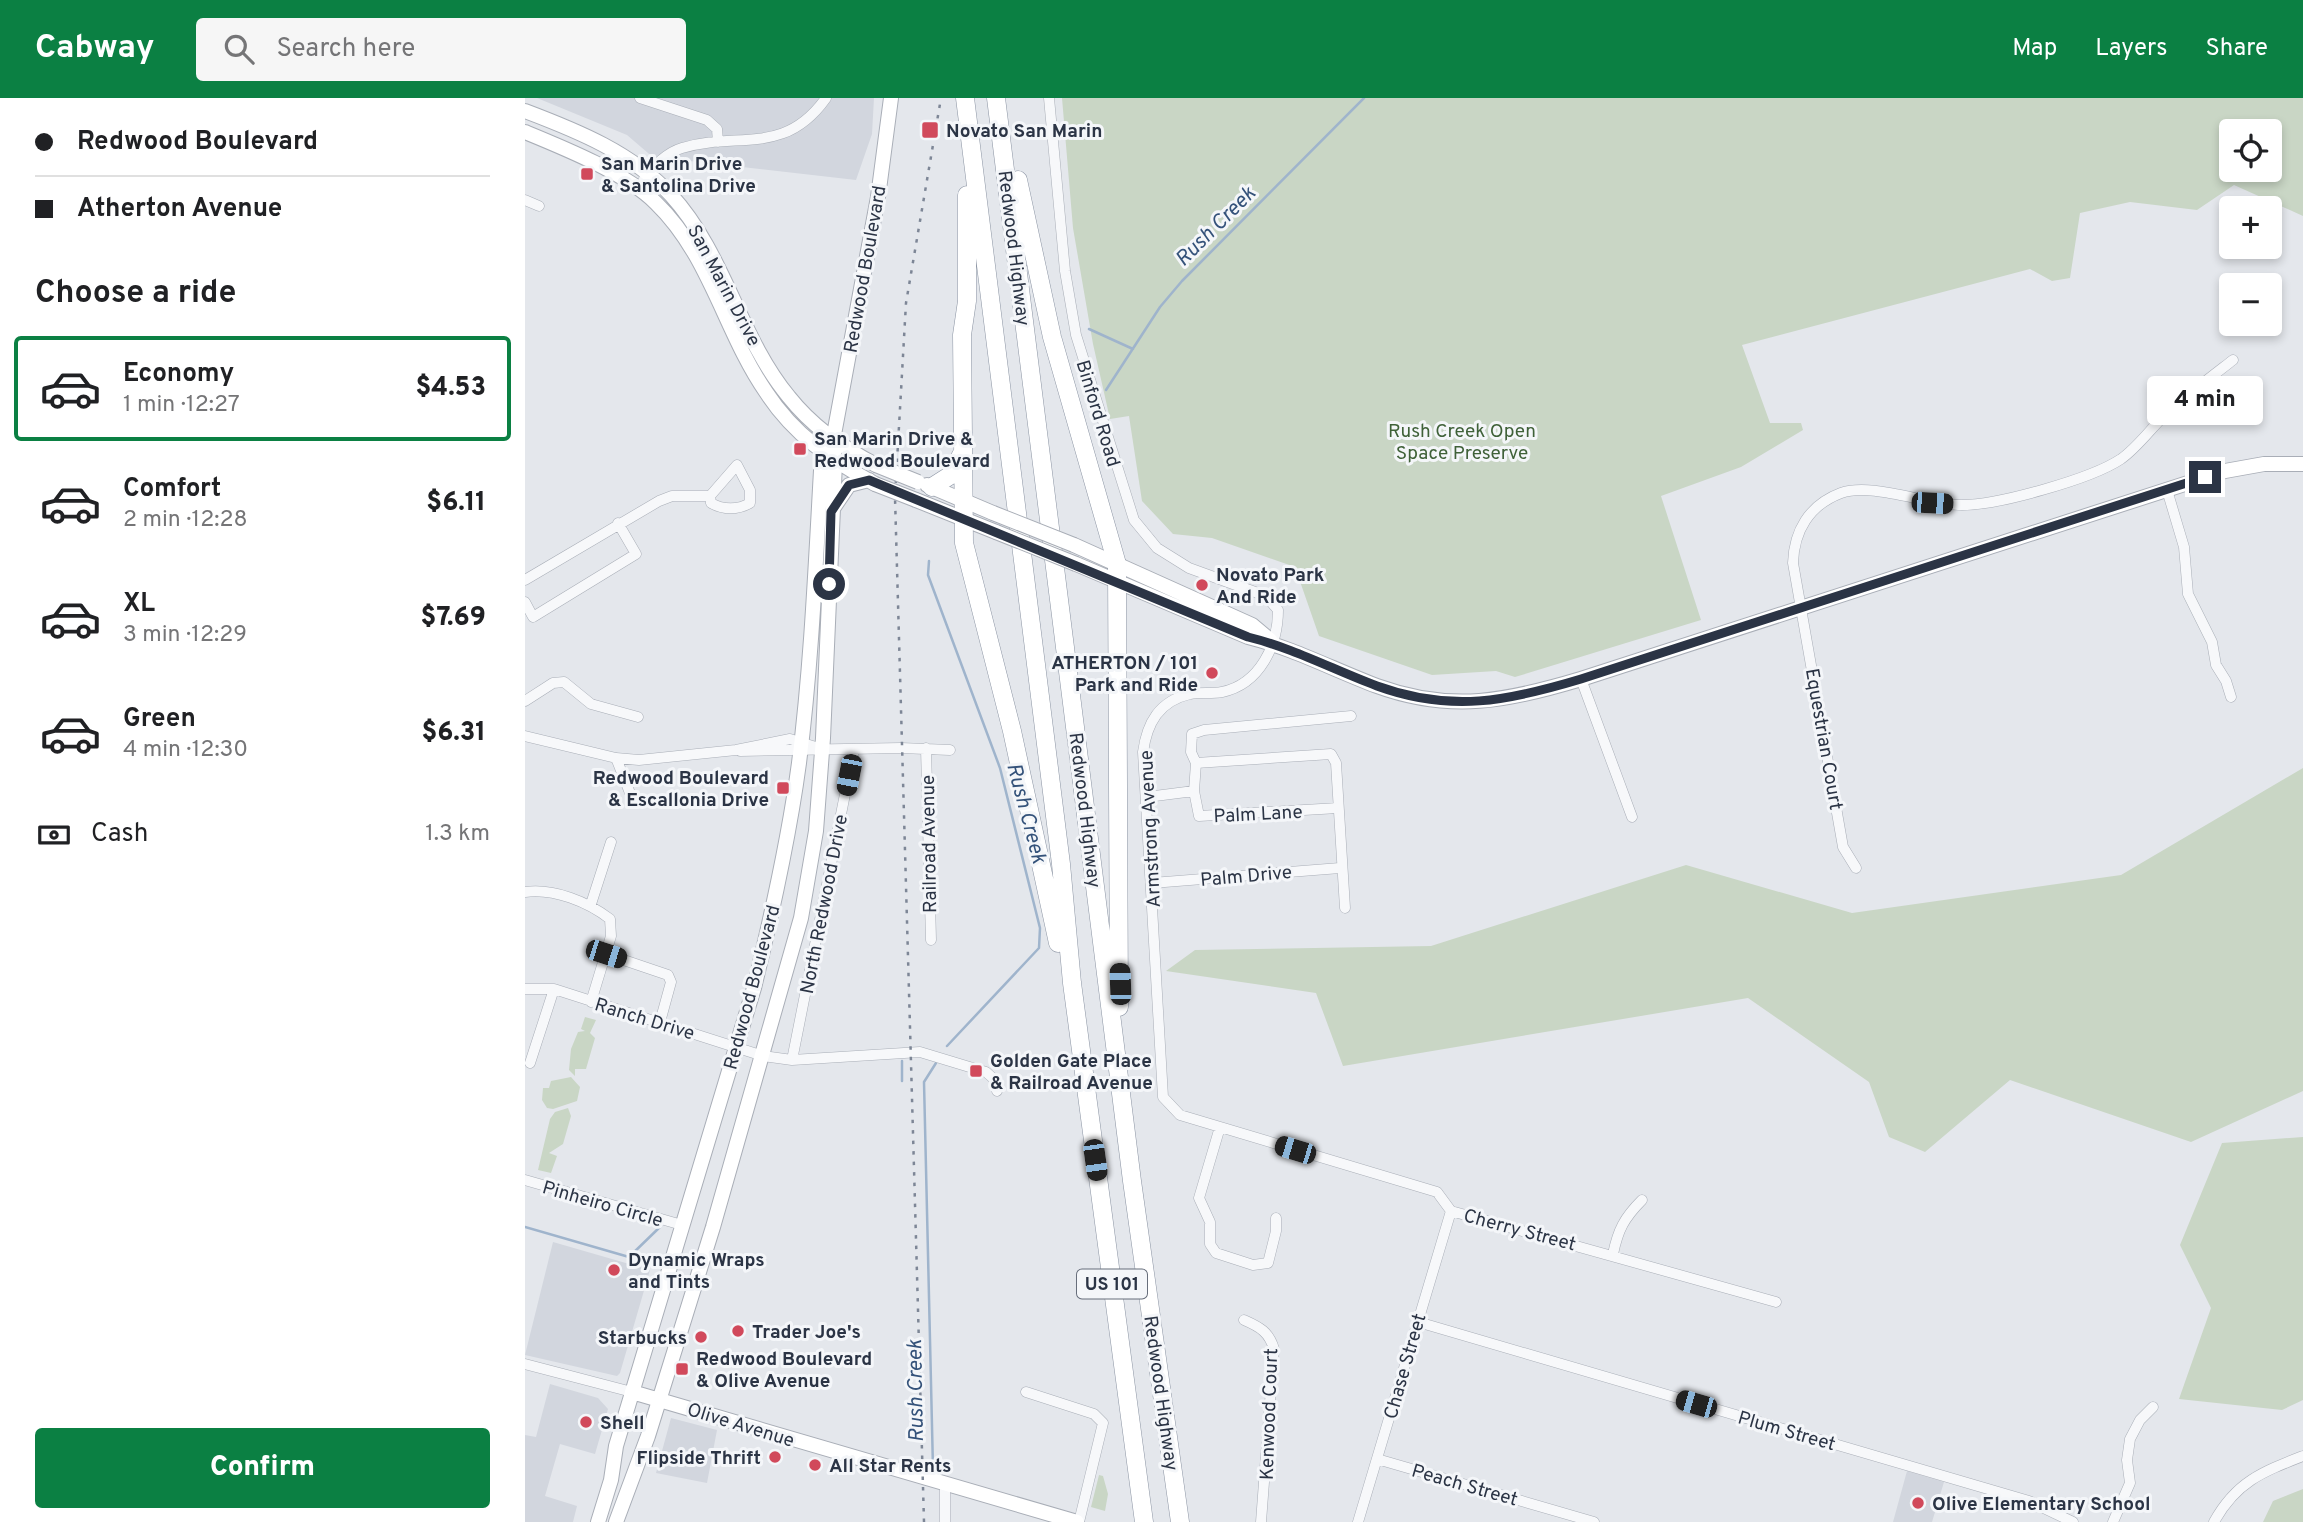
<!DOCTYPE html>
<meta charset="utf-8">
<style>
:root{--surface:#fff;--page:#f6f6f6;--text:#202124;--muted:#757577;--line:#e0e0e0;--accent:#0b8043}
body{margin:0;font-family:Overpass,sans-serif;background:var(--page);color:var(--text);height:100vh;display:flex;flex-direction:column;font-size:26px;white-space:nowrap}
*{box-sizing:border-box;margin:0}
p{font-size:23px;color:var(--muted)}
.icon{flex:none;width:38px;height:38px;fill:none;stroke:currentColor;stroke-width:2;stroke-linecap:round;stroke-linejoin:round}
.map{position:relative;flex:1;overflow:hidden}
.sheet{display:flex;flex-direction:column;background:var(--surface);width:525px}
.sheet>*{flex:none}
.banner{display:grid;align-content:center;height:154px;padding:0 35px;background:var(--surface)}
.buttons{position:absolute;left:1694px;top:21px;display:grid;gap:14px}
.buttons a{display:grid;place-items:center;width:63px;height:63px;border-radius:7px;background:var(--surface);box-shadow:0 4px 10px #0003;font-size:35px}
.end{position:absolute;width:32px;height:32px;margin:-16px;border:9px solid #2b3445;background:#fff;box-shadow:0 0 0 4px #fff}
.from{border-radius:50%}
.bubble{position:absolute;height:49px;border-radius:7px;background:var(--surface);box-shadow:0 4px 10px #0003;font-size:23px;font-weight:800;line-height:49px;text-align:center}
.car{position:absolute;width:21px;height:42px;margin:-21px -10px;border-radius:9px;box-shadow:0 0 5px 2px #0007;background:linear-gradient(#222 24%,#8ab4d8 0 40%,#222 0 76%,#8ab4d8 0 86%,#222 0)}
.banner b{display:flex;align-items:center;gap:24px;height:66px;font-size:26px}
.banner b+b{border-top:2px solid var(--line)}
.banner i{width:18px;height:18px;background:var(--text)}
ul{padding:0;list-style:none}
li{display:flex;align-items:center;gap:21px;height:105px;margin:0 14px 10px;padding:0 21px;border:4px solid transparent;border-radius:7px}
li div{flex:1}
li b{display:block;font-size:26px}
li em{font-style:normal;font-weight:800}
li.on{border-color:var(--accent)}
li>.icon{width:63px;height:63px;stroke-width:1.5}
h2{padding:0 35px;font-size:32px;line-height:84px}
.pay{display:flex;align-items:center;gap:18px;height:77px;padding:0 35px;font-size:26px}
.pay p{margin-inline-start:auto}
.primary-button{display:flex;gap:14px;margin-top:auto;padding:14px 35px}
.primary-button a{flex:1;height:80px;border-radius:7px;background:var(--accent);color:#fff;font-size:28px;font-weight:800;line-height:80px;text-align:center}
header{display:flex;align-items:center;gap:42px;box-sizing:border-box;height:98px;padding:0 35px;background:var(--accent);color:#fff}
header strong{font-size:33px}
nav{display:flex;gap:38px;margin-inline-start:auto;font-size:24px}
.search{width:490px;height:63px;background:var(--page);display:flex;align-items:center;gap:18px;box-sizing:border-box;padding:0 24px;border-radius:7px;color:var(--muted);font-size:26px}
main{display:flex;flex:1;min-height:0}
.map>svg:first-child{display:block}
.built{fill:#d2d6de}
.green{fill:#c9d6c5;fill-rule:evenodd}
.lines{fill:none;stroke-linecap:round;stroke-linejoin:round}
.stream{stroke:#9fb4cc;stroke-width:2.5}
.street-casing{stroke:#a9aeb7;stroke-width:11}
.secondary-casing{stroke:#a9aeb7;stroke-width:16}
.highway-casing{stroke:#8b94a3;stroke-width:19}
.street{stroke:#f7f8fa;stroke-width:10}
.secondary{stroke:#fff;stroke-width:14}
.highway{stroke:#fff;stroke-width:18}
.rail{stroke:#7d8696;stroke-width:2.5;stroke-dasharray:3.5 7;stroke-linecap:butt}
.secondary-bridge-casing{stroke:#a9aeb7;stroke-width:16;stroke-linecap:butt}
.secondary-bridge{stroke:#fff;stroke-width:14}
.route{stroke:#2b3445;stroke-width:9}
.poi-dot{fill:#d1495b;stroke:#f4f6f9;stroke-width:2.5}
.labels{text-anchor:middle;stroke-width:6;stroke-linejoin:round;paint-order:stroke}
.shield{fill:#f4f6f9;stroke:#676e7b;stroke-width:2}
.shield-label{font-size:18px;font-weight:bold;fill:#2b3445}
.poi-label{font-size:19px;font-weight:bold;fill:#2b3445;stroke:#f4f6f9;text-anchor:start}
.street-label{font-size:19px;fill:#2b3445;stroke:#f4f6f9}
.park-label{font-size:19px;fill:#3f6138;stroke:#f4f6f9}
.water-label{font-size:21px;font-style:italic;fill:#34527a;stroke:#f4f6f9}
</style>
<header>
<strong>Cabway</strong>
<div class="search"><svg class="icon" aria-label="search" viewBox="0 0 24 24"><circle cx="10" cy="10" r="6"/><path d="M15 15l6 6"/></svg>Search here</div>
<nav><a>Map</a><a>Layers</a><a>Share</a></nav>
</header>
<main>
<section class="sheet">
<div class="banner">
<b><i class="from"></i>Redwood Boulevard</b>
<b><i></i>Atherton Avenue</b>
</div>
<h2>Choose a ride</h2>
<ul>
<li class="on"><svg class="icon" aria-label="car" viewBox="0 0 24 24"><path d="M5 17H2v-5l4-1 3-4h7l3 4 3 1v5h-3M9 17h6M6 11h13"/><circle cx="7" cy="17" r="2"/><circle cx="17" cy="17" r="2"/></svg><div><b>Economy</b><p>1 min · 12:27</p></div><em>$4.53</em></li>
<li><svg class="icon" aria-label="car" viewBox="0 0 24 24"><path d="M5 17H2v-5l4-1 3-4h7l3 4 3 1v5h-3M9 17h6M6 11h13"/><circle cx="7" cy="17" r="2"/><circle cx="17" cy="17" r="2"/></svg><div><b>Comfort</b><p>2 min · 12:28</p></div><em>$6.11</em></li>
<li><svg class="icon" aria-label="car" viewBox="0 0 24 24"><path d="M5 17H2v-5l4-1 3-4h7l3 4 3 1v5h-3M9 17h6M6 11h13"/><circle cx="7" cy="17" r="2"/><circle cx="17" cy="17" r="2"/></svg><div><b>XL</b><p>3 min · 12:29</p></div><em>$7.69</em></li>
<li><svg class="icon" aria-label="car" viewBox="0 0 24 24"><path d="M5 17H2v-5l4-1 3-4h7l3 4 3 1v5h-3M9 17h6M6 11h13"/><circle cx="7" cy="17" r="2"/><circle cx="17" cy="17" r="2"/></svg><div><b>Green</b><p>4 min · 12:30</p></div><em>$6.31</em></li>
</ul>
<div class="pay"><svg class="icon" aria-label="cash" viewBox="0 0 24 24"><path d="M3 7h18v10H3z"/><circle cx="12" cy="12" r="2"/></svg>Cash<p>1.3 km</p></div>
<div class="primary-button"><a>Confirm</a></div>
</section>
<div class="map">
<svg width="1778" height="1424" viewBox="0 0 1778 1424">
<rect width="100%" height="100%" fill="#e4e7ec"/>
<path class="built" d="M12,0H349L347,36L331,82L156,62L144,73L102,37Z
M28,1144L125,1172L95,1275L92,1278L0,1257Z
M25,1286L73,1300L83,1311L70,1356L35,1346L20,1398L52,1408L48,1424H0V1337L11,1339Z
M146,1320L192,1332L182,1385L131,1375Z
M1382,1373L1419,1384L1407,1424H1368Z"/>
<path class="green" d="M537,0H1778V118L1709,87L1672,112L1605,104L1555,115L1545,180L1527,183L1505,171L1217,247L1245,325H1276L1278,332L1216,369L1136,398L1176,522L990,579L971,573L907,577L794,538L770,469L687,440L648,436L617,403L604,318L585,321L568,246L548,130ZM1706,33H1745V72H1706Z
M1778,670V993L1666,1044L1485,982L1400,1054L1364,1039L1344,984L1223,900L818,968L791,895L641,873L670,852L906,848L1161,767L1327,815L1596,777Z
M60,919L71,922L65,935L70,940L61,971H50V978L44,972L46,951L53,934L60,933L56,931Z
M46,979L55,989L52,1003L28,1011L22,1010L17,1002L18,990H24L26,983Z
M43,1010L46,1018L38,1046L24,1055L32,1058L26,1075L13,1072L25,1021L30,1014Z
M1778,1039V1302L1757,1312L1654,1301L1686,1210L1655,1147L1697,1045Z
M574,1377L578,1378L583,1396L580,1413L566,1409Z
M1778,1391V1424H1738L1748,1403Z"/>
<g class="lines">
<path class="stream" d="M564,231L608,251
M581,292L635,209L657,183L839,0
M404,463L403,477L475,670L515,830L514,850L422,948
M377,963V983
M0,1129L104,1159L136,1128
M408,1371L399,984L411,965"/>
<g class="street-casing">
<path id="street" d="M115,0L182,22L192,31L193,44
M524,0L540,173L551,237L609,422L632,450L664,470L741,498L753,512C753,547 735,586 697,594C687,596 675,594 665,596C634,603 622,625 618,654L638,999L655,1017L912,1094L926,1113L1251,1204
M119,81C129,69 140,55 157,50C213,33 259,59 301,0
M0,102L14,108
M1642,392L1659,449L1663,496L1687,544L1691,567L1701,583L1706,599
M0,482L134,403L147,398H185L212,367L225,392V405C213,412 198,412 186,405L185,398
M0,504L8,519L111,456L93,425
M1056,581L1107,719
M0,603L28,585L39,584L66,606L113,619
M0,638L91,660L114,662L211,652L265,641L297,651
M401,650L406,842
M215,653L376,650L425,652
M91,660L107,700
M671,665L666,654L667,636L679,632L826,618
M622,699L669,693
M813,710L674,718L669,693L671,665L806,656L811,665L820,810
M1331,770L1318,749L1268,465C1269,433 1284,407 1316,395C1347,384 1402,407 1437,407C1473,407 1566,381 1596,361C1613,349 1626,330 1641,316C1662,297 1686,279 1708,262
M627,785L815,770
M0,794C29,790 63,804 85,821L86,838L66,904
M66,806L86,744
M81,856L143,877L146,884L135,924
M0,891H29L238,958L267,962L395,954L461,974L470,982L472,993
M267,962L329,651
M5,965L29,891
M695,1029L674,1100L685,1124V1146L691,1155L728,1167L743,1165L751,1133V1120
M0,1082L157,1127
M1088,1156C1093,1132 1099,1120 1117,1102
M719,1222C735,1229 744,1234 749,1251L736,1424
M893,1224L1504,1403L1548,1424
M0,1266L107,1294
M501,1294L569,1316L578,1325L554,1424
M852,1361L1069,1424
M420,1388V1424
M833,1424L926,1113
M1588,1424L1605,1385L1602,1362L1605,1341L1615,1322L1628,1309
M1689,1424C1711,1384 1737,1374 1778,1358"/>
</g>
<g class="secondary-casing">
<path id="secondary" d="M0,13C53,33 107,55 146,97C200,156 214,239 264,299C287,328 318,350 351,367
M0,34C39,50 101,75 131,105C185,157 200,235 241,294C269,337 306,362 350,386
M402,387L468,415
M391,402L471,434
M309,409L324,387L344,382
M549,447L727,527L745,542
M551,466L723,539C768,550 809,572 852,588C926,615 983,603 1056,581L1700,373L1739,366H1778
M107,1294L552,1424
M73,1424L86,1382L91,1348L229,890C247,816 264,740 274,665C287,562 291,458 297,355L308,342
M91,1424L123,1338L188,1129L276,820L291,733L298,640L310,364L308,342L353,99L366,0"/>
</g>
<g class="highway-casing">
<path id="highway" d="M440,0L536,766L547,885L619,1424
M471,0L607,1083L655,1424
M493,82L527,239L592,466L594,909
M442,97V203L437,237L439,445L487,633L533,845
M407,389L429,375L436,357"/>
</g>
<use href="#street" class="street"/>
<use href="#secondary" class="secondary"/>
<use href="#highway" class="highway"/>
<path class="rail" d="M399,1424L370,399L381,205L416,0"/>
<g class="secondary-bridge-casing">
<path id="secondary-bridge" d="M351,367L393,384
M350,386L391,402
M468,415L549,447
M471,434L551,466"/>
</g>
<use href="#secondary-bridge" class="secondary-bridge"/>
</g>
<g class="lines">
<path class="route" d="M304,486L306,414L324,387L344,382L723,539C768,550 809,572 852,588C926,615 983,603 1056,581L1680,379"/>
</g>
<g class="poi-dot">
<rect x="396" y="23" width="18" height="18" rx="3.5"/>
<rect x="55" y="69" width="14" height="14" rx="3.5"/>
<rect x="268" y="344" width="14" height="14" rx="3.5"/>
<circle cx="677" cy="487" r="7"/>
<circle cx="687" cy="575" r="7"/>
<rect x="251" y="683" width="14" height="14" rx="3.5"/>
<rect x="444" y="966" width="14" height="14" rx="3.5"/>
<circle cx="89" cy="1172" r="7"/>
<circle cx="213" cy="1233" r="7"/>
<circle cx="176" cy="1239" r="7"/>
<rect x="150" y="1264" width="14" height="14" rx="3.5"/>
<circle cx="61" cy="1324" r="7"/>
<circle cx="250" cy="1359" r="7"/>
<circle cx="290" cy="1367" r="7"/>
<circle cx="1393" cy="1405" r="7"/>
</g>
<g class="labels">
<rect class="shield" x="552" y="1171.5" width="70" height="29" rx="5"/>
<g class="shield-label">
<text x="587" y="1192">US 101</text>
</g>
<g class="poi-label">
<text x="421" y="39">Novato San Marin</text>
<text x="76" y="72">San Marin Drive<tspan x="76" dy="22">&amp; Santolina Drive</tspan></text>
<text x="289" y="347">San Marin Drive &amp;<tspan x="289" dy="22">Redwood Boulevard</tspan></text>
<text x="691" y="483">Novato Park<tspan x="691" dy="22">And Ride</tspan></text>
<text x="673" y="571" text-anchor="end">ATHERTON / 101<tspan x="673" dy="22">Park and Ride</tspan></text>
<text x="244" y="686" text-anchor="end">Redwood Boulevard<tspan x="244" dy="22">&amp; Escallonia Drive</tspan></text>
<text x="465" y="969">Golden Gate Place<tspan x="465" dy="22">&amp; Railroad Avenue</tspan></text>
<text x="103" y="1168">Dynamic Wraps<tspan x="103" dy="22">and Tints</tspan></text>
<text x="227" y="1240">Trader Joe's</text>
<text x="162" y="1246" text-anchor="end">Starbucks</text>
<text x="171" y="1267">Redwood Boulevard<tspan x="171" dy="22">&amp; Olive Avenue</tspan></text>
<text x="75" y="1331">Shell</text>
<text x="236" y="1366" text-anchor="end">Flipside Thrift</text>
<text x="304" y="1374">All Star Rents</text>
<text x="1407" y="1412">Olive Elementary School</text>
</g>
<g class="street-label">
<text transform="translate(490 150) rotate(83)" y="7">Redwood Highway</text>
<text transform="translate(339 171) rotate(-80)" y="7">Redwood Boulevard</text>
<text transform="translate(200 187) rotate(62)" y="7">San Marin Drive</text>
<text transform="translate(574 315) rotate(73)" y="7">Binford Road</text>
<text transform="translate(1300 641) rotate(80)" y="7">Equestrian Court</text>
<text transform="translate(561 712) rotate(83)" y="7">Redwood Highway</text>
<text transform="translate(733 715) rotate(-3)" y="7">Palm Lane</text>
<text transform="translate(624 731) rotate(-93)" y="7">Armstrong Avenue</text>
<text transform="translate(403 746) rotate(-91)" y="7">Railroad Avenue</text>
<text transform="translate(721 777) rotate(-5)" y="7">Palm Drive</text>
<text transform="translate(298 806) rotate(-79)" y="7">North Redwood Drive</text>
<text transform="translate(226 889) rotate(-75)" y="7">Redwood Boulevard</text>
<text transform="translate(120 920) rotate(17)" y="7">Ranch Drive</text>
<text transform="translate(78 1105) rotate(16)" y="7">Pinheiro Circle</text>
<text transform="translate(995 1131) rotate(15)" y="7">Cherry Street</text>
<text transform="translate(879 1268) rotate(-74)" y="7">Chase Street</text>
<text transform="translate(637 1295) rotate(82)" y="7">Redwood Highway</text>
<text transform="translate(743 1316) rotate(-88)" y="7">Kenwood Court</text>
<text transform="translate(216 1326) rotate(17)" y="7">Olive Avenue</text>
<text transform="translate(1262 1332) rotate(16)" y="7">Plum Street</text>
<text transform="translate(940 1386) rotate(16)" y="7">Peach Street</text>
</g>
<g class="park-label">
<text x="937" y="339">Rush Creek Open<tspan x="937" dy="22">Space Preserve</tspan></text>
</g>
<g class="water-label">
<text transform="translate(690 128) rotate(-45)" y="7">Rush Creek</text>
<text transform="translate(502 715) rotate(75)" y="7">Rush Creek</text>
<text transform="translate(390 1293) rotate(-91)" y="7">Rush Creek</text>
</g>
</g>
</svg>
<div class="buttons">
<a><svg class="icon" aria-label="locate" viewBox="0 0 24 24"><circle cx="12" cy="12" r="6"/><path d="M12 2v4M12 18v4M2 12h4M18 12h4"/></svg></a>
<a>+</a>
<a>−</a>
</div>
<i class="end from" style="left:304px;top:486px"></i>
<i class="end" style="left:1680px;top:379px"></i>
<div class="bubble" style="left:1622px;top:278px;width:116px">4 min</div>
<i class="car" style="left:1407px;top:405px;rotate:93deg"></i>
<i class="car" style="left:324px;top:677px;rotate:191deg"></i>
<i class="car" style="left:81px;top:856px;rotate:108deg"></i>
<i class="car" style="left:595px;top:886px;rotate:358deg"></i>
<i class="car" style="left:770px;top:1052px;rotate:287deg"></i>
<i class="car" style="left:570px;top:1062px;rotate:172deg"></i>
<i class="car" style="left:1171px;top:1306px;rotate:286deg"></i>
</div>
</main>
